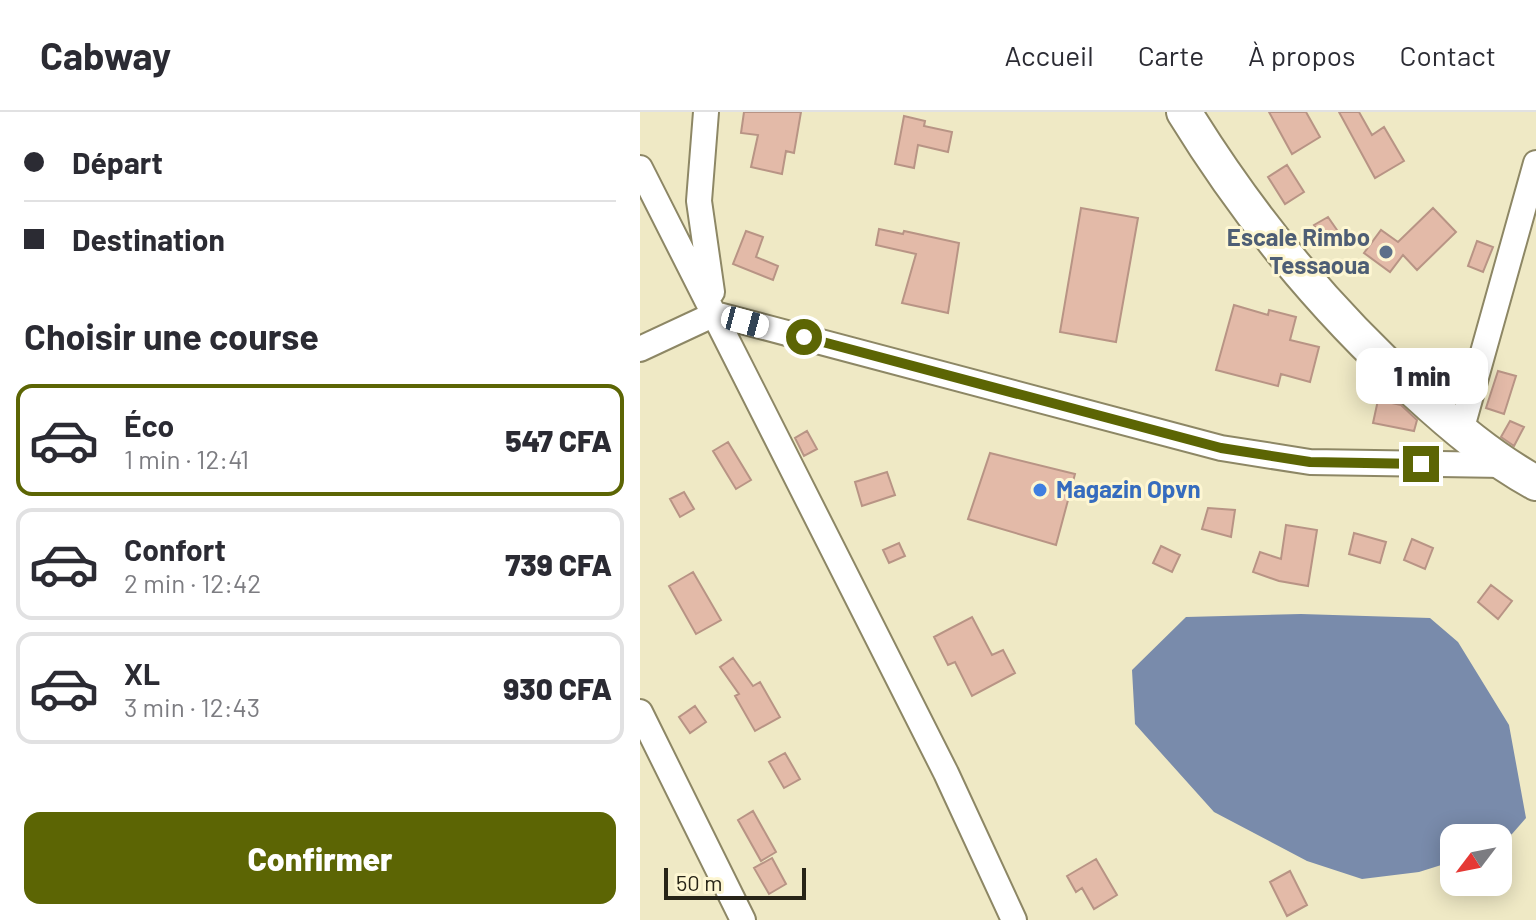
<!DOCTYPE html>
<html lang="fr">
<meta charset="utf-8">
<style>
:root{--surface:#fff;--page:#f2f2f3;--text:#2b2b33;--muted:#7c7c81;--line:#e1e1e2;--accent:#5c6504}
body{margin:0;font-family:Barlow,sans-serif;background:var(--page);color:var(--text);height:100vh;display:flex;flex-direction:column;font-size:30px;white-space:nowrap}
*{box-sizing:border-box;margin:0}
p{font-size:26px;color:var(--muted)}
.icon{flex:none;width:44px;height:44px;fill:none;stroke:currentColor;stroke-width:2;stroke-linecap:round;stroke-linejoin:round}
.map{position:relative;flex:1;overflow:hidden}
.sheet{display:flex;flex-direction:column;background:var(--surface);width:640px}
.sheet>*{flex:none}
.guide{display:grid;align-content:center;height:176px;padding:0 24px;background:var(--surface)}
.needle{width:52px;rotate:238deg}
.buttons{position:absolute;left:800px;top:712px;display:grid;gap:16px}
.buttons a{display:grid;place-items:center;width:72px;height:72px;border-radius:16px;background:var(--surface);box-shadow:0 4px 20px #0003;font-size:40px}
.scale{position:absolute;left:24px;bottom:20px;width:142px;box-sizing:border-box;padding-left:8px;border:4px solid #272417;border-top:0;font-size:22px;line-height:28px;white-space:nowrap;color:#272417;-webkit-text-stroke:6px #fdf6d2;paint-order:stroke}
.end{position:absolute;width:36px;height:36px;margin:-18px;border:10px solid #5c6504;background:#fff;box-shadow:0 0 0 4px #fff}
.from{border-radius:50%}
.bubble{position:absolute;height:56px;border-radius:16px;background:var(--surface);box-shadow:0 4px 20px #0003;font-size:26px;font-weight:800;line-height:56px;text-align:center}
.car{position:absolute;width:24px;height:48px;margin:-24px -12px;border-radius:10px;box-shadow:0 0 6px 2px #0007;background:linear-gradient(#fff 24%,#345 0 40%,#fff 0 76%,#345 0 86%,#fff 0)}
.guide b{display:flex;align-items:center;gap:28px;height:76px;font-size:30px}
.guide b+b{border-top:2px solid var(--line)}
.guide i{width:20px;height:20px;background:var(--text)}
ul{padding:0;list-style:none}
li{display:flex;align-items:center;gap:24px;height:112px;margin:0 16px 12px;padding:0 8px;border:4px solid var(--line);border-radius:16px}
li div{flex:1}
li b{display:block;font-size:30px}
li em{font-style:normal;font-weight:800}
li.active{border-color:var(--accent)}
li>.icon{width:72px;height:72px;stroke-width:1.5}
h2{padding:0 24px;font-size:36px;line-height:96px}
.cta{display:flex;gap:16px;margin-top:auto;padding:16px 24px}
.cta a{flex:1;height:92px;border-radius:16px;background:var(--accent);color:#fff;font-size:32px;font-weight:800;line-height:92px;text-align:center}
header{display:flex;align-items:center;gap:48px;box-sizing:border-box;height:112px;padding:0 40px;background:var(--surface);border-bottom:2px solid var(--line)}
header strong{font-size:38px}
nav{display:flex;gap:44px;margin-inline-start:auto;font-size:28px}
main{display:flex;flex:1;min-height:0}
.map>svg:first-child{display:block}
.water{fill:#798bab}
.building{fill:#e3baa8;stroke:#b89485;stroke-width:2}
.lines{fill:none;stroke-linecap:round;stroke-linejoin:round}
.minor-casing{stroke:#8d8765;stroke-width:28}
.highway-casing{stroke:#8d8765;stroke-width:38}
.minor{stroke:#fff;stroke-width:24}
.highway{stroke:#fff;stroke-width:34}
.route{stroke:#5c6504;stroke-width:10}
.service-dot{fill:#5c6f8a;stroke:#fdf6d2;stroke-width:3}
.shop-dot{fill:#3f7fe0;stroke:#fdf6d2;stroke-width:3}
.labels{text-anchor:middle;stroke-width:6;stroke-linejoin:round;paint-order:stroke}
.service-label{font-size:24px;font-weight:bold;fill:#4e5e75;stroke:#fdf6d2;text-anchor:end}
.shop-label{font-size:24px;font-weight:bold;fill:#366cbe;stroke:#fdf6d2;text-anchor:start}
</style>
<header>
<strong>Cabway</strong>
<nav><a>Accueil</a><a>Carte</a><a>À propos</a><a>Contact</a></nav>
</header>
<main>
<section class="sheet">
<div class="guide">
<b><i class="from"></i>Départ</b>
<b><i></i>Destination</b>
</div>
<h2>Choisir une course</h2>
<ul>
<li class="active"><svg class="icon" aria-label="car" viewBox="0 0 24 24"><path d="M5 17H2v-5l4-1 3-4h7l3 4 3 1v5h-3M9 17h6M6 11h13"/><circle cx="7" cy="17" r="2"/><circle cx="17" cy="17" r="2"/></svg><div><b>Éco</b><p>1 min · 12:41</p></div><em>547 CFA</em></li>
<li><svg class="icon" aria-label="car" viewBox="0 0 24 24"><path d="M5 17H2v-5l4-1 3-4h7l3 4 3 1v5h-3M9 17h6M6 11h13"/><circle cx="7" cy="17" r="2"/><circle cx="17" cy="17" r="2"/></svg><div><b>Confort</b><p>2 min · 12:42</p></div><em>739 CFA</em></li>
<li><svg class="icon" aria-label="car" viewBox="0 0 24 24"><path d="M5 17H2v-5l4-1 3-4h7l3 4 3 1v5h-3M9 17h6M6 11h13"/><circle cx="7" cy="17" r="2"/><circle cx="17" cy="17" r="2"/></svg><div><b>XL</b><p>3 min · 12:43</p></div><em>930 CFA</em></li>
</ul>
<div class="cta"><a>Confirmer</a></div>
</section>
<div class="map">
<svg width="896" height="808" viewBox="0 0 896 808">
<rect width="100%" height="100%" fill="#efe9c5"/>
<path class="water" d="M661,502L790,506L818,530L869,613L886,706L872,722L858,730V726H814V749L779,760L722,767L667,749L574,700L495,612L492,558L546,505Z"/>
<path class="building" d="M104,0H161L154,41L146,39L142,62L111,55L118,23L101,21Z
M629,0H666L680,25L652,42Z
M699,0H719L732,23L744,15L764,49L735,66Z
M264,4L285,9L284,14L312,20L308,40L278,33L274,56L255,52Z
M647,53L664,80L645,92L628,65Z
M441,96L498,106L476,230L420,220Z
M793,96L816,120L777,158L763,143L750,160L724,141L741,118L758,130Z
M688,105L699,121L685,130L674,113Z
M239,117L263,122L264,119L319,131L308,201L262,191L276,142L236,133Z
M106,119L123,125L116,145L138,154L133,168L93,152Z
M837,129L853,135L843,160L828,154Z
M594,193L628,203L629,198L656,205L650,228L679,235L670,270L641,262L638,274L576,258Z
M858,259L876,264L864,302L846,296Z
M738,288L761,293L777,308L774,319L733,311Z
M870,309L884,315L874,334L861,325Z
M167,319L177,337L164,344L155,326Z
M88,330L111,368L96,377L73,339Z
M350,341L435,362L416,433L328,407Z
M247,360L255,383L222,394L215,370Z
M44,380L54,397L40,405L30,387Z
M568,396L595,398L591,425L562,417Z
M646,413L677,418L668,474L639,469L613,460L620,440L641,447Z
M714,421L746,430L740,451L709,442Z
M772,427L793,436L785,457L764,448Z
M259,431L265,444L249,451L243,438Z
M521,434L540,443L532,460L513,451Z
M53,460L81,508L56,522L29,474Z
M851,473L872,489L858,507L838,490Z
M332,505L352,543L363,538L375,561L332,584L315,550L308,553L294,525Z
M93,546L113,574L120,570L140,605L115,619L95,584L99,582L80,555Z
M55,594L66,610L50,621L39,605Z
M145,641L160,667L144,676L129,650Z
M113,699L136,740L121,749L98,708Z
M132,746L146,772L129,782L114,756Z
M456,747L477,783L454,797L442,776L436,780L427,764Z
M650,759L667,793L647,804L630,770Z"/>
<g class="lines">
<g class="minor-casing">
<path id="minor" d="M66,0L59,89L72,180
M0,56L306,661L374,808
M0,237L75,202L581,336L670,350L864,353
M821,319L896,51
M0,600L103,808"/>
</g>
<g class="highway-casing">
<path id="highway" d="M544,0C608,104 685,198 776,280C813,314 852,347 896,371"/>
</g>
<use href="#minor" class="minor"/>
<use href="#highway" class="highway"/>
</g>
<g class="lines">
<path class="route" d="M164,225L581,336L670,350L781,352"/>
</g>
<circle class="service-dot" cx="746" cy="140" r="8"/>
<circle class="shop-dot" cx="400" cy="378" r="8"/>
<g class="labels">
<g class="service-label">
<text x="730" y="134">Escale Rimbo<tspan x="730" dy="28">Tessaoua</tspan></text>
</g>
<g class="shop-label">
<text x="416" y="386">Magazin Opvn</text>
</g>
</g>
</svg>
<div class="buttons">
<a><svg class="needle" viewBox="-14 -14 28 28"><path d="M0-13l5 13h-10z" fill="#e53935"/><path d="M0 13l5-13h-10z" fill="#7c7c81"/></svg></a>
</div>
<div class="scale">50 m</div>
<i class="end from" style="left:164px;top:225px"></i>
<i class="end" style="left:781px;top:352px"></i>
<div class="bubble" style="left:716px;top:236px;width:132px">1 min</div>
<i class="car" style="left:105px;top:210px;rotate:105deg"></i>
</div>
</main>
